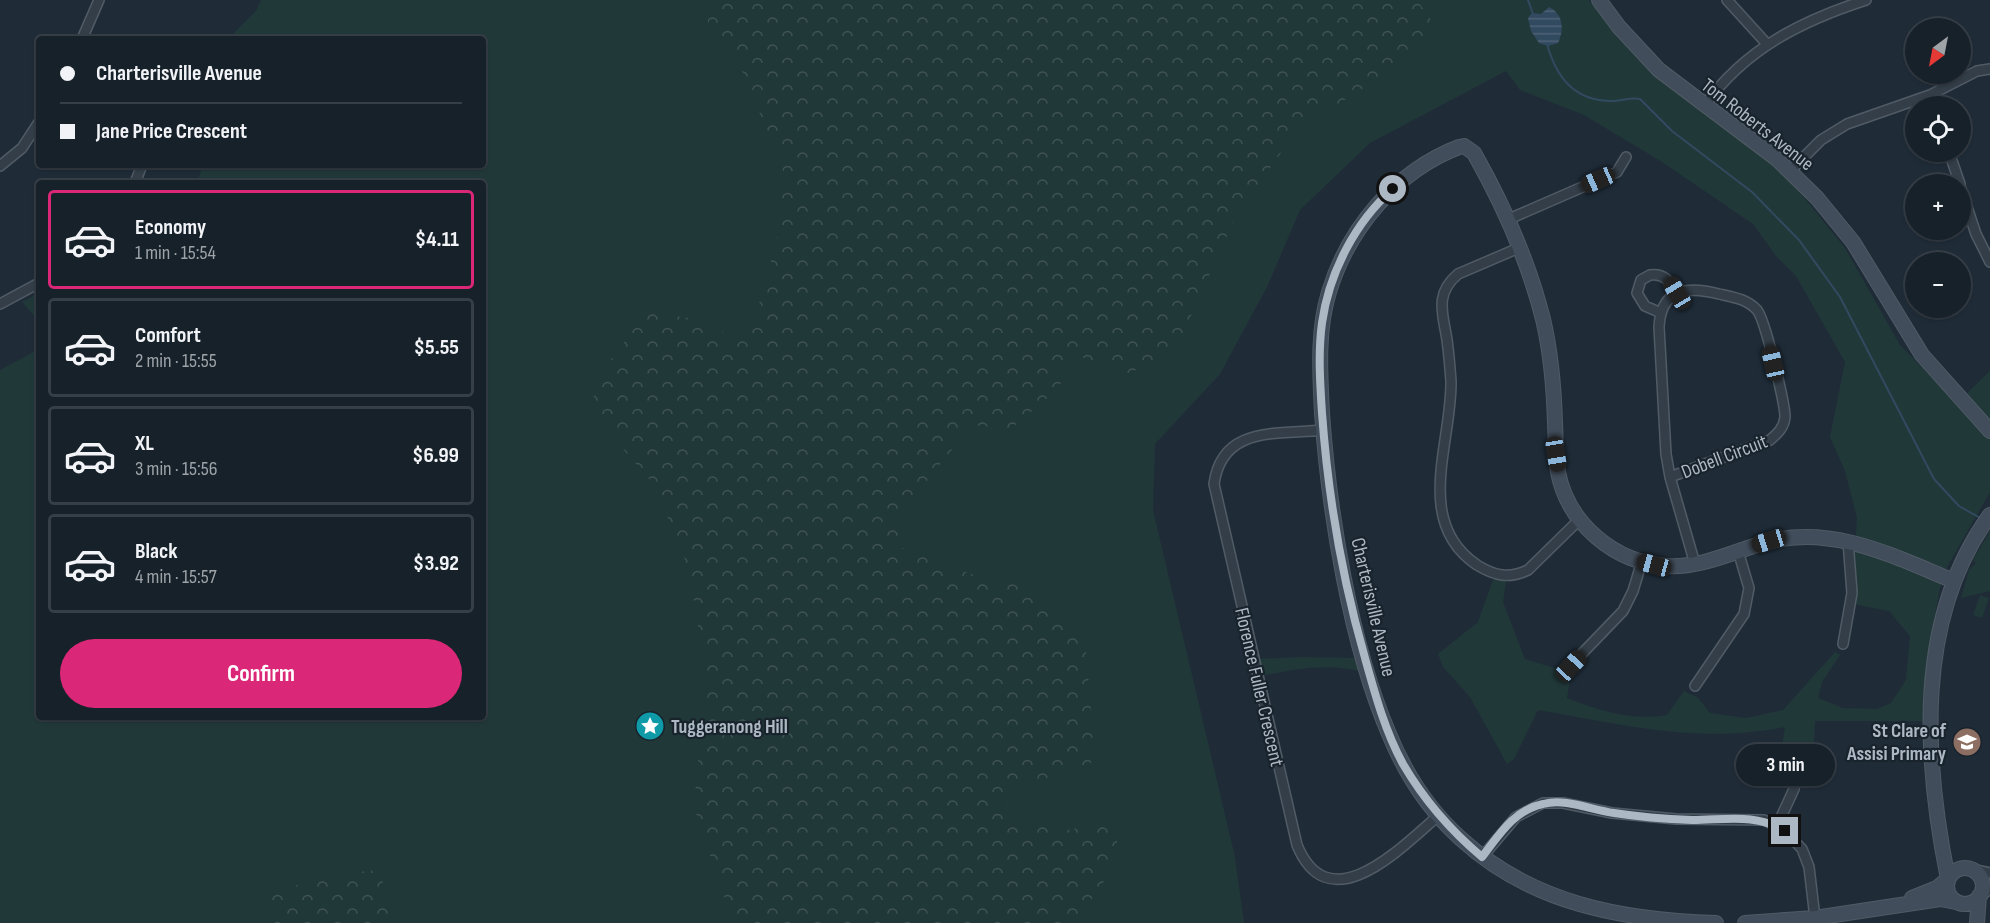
<!DOCTYPE html>
<meta charset="utf-8">
<style>
:root{--surface:#17212a;--page:#202932;--text:#f1f3f6;--muted:#9ea3a8;--line:#363e47;--accent:#db2777}
body{margin:0;font-family:"Sofia Sans Condensed",sans-serif;background:var(--page);color:var(--text);height:100vh;display:flex;flex-direction:column;font-size:22px;white-space:nowrap}
*{box-sizing:border-box;margin:0}
p{font-size:20px;color:var(--muted)}
.icon{flex:none;width:33px;height:33px;fill:none;stroke:currentColor;stroke-width:2;stroke-linecap:round;stroke-linejoin:round}
.map{position:relative;flex:1;overflow:hidden}
.side{position:absolute;left:36px;top:180px;width:450px;height:540px;display:flex;flex-direction:column;background:var(--surface);border-radius:6px;box-shadow:0 2px 4px #0004,0 0 0 2px var(--line)}
.side>*{flex:none}
.top-card{position:absolute;left:36px;top:36px;width:450px;height:132px;border-radius:6px;box-shadow:0 2px 4px #0004,0 0 0 2px var(--line);display:grid;align-content:center;height:132px;padding:0 24px;background:var(--surface)}
.needle{width:39px;rotate:212deg}
.tools{position:absolute;left:1905px;top:18px;display:grid;gap:12px}
.tools a{display:grid;place-items:center;width:66px;height:66px;border-radius:50%;background:var(--surface);box-shadow:0 2px 4px #0004,0 0 0 2px var(--line);font-size:30px}
.end{position:absolute;width:27px;height:27px;margin:-14px;border:8px solid #adb8c5;background:#111;box-shadow:0 0 0 3px #111}
.from{border-radius:50%}
.bubble{position:absolute;height:42px;border-radius:21px;background:var(--surface);box-shadow:0 2px 4px #0004,0 0 0 2px var(--line);font-size:20px;font-weight:700;line-height:42px;text-align:center}
.car{position:absolute;width:18px;height:36px;margin:-18px -9px;border-radius:8px;box-shadow:0 0 4px 2px #0007;background:linear-gradient(#222 24%,#8ab4d8 0 40%,#222 0 76%,#8ab4d8 0 86%,#222 0)}
.top-card b{display:flex;align-items:center;gap:21px;height:57px;font-size:22px}
.top-card b+b{border-top:2px solid var(--line)}
.top-card i{width:15px;height:15px;background:var(--text)}
ul{padding:10px 0 0;list-style:none}
li{display:flex;align-items:center;gap:18px;height:99px;margin:0 12px 9px;padding:0 12px;border:3px solid var(--line);border-radius:6px}
li div{flex:1}
li b{display:block;font-size:22px}
li em{font-style:normal;font-weight:700}
li.active{border-color:var(--accent)}
li>.icon{width:54px;height:54px;stroke-width:1.5}
.primary-button{display:flex;gap:12px;margin-top:auto;padding:12px 24px}
.primary-button a{flex:1;height:69px;border-radius:36px;background:var(--accent);color:#fff;font-size:24px;font-weight:700;line-height:69px;text-align:center}
.map>svg:first-child{display:block}
.green{fill:#213839}
.forest{fill:url(#forest-crowns)}
.water{fill:url(#water-rules)}
.lines{fill:none;stroke-linecap:round;stroke-linejoin:round}
.stream{stroke:#324a60;stroke-width:2}
.street-casing{stroke:#505b66;stroke-width:12}
.secondary-casing{stroke:#505b66;stroke-width:16}
.street{stroke:#333e48;stroke-width:9}
.secondary{stroke:#414d5b;stroke-width:14}
.route{stroke:#adb8c5;stroke-width:8}
.labels{text-anchor:middle;stroke-width:4.5;stroke-linejoin:round;paint-order:stroke}
.street-label{font-size:20px;fill:#adb8c5;stroke:#18232c}
.poi-label{font-size:20px;font-weight:bold;fill:#adb8c5;stroke:#18232c;text-anchor:start}
</style>
<div class="map">
<svg width="1990" height="923" viewBox="0 0 1990 923">
<defs>
<pattern id="forest-crowns" width="20" height="18" patternUnits="userSpaceOnUse" patternTransform="scale(1.5)"><rect width="20" height="18" fill="#213839"/><path d="M2 6a3 3 0 1 1 6 0M12 15a3 3 0 1 1 6 0" fill="none" stroke="#3f5354"/></pattern>
<pattern id="water-rules" width="6" height="5" patternUnits="userSpaceOnUse" patternTransform="scale(1.5)"><rect width="6" height="5" fill="#324a60"/><path d="M0 2.5h6" fill="none" stroke="#4d6275"/></pattern>
</defs>
<rect width="100%" height="100%" fill="#1f2c38"/>
<path class="green" d="M261,0H1589L1648,69L1786,175L1845,248L1900,345L1957,403L1990,371V492L1947,567L1940,588L1926,664L1923,721H1815L1814,744C1801,753 1796,760 1781,752L1785,727C1696,744 1625,725 1538,710L1514,759L1507,764L1470,697L1443,667L1438,654L1478,622L1494,577L1506,582L1503,602L1525,659L1571,673L1567,698C1600,711 1631,721 1667,715L1684,691L1698,698L1710,713L1746,718L1783,710L1835,652L1840,655L1822,682L1818,698L1843,708L1877,709L1891,703L1906,680L1910,636L1889,611L1852,604L1857,518L1845,471L1830,437L1845,362L1796,276L1776,256L1753,224L1659,160L1584,115L1520,90L1506,71L1370,143L1300,210L1267,287L1220,374L1155,444L1153,510L1235,857L1244,923H0V370L39,349V717H483V183H197L203,165H483V39H228L256,11Z
M39,293V321L22,302Z
M1990,531V591L1961,598L1969,570L1976,563L1973,560Z
M1980,595L1989,598L1982,618L1973,615Z
M1300,657L1355,658L1359,671C1328,663 1293,669 1262,676L1257,659Z"/>
<path class="forest" d="M710,0H1417L1441,34L1403,63L1297,130L1235,218L1173,356L1128,373L1075,355L1058,389L1011,429L972,425L896,519L902,548L971,574L1016,585L1060,615L1086,651L1093,731L1091,768L1026,783L1001,796L1021,824L1069,830L1119,818L1115,866L1084,910L1085,923H733L694,807L707,663L702,652L689,570L655,486L591,412L597,378L646,313L700,319L739,342L761,299L781,224L783,168L740,66L707,31Z
M379,870L395,923H266L271,895L324,875Z"/>
<path class="water" d="M1549,7C1564,14 1564,31 1558,43L1548,46L1539,43L1531,31L1528,18L1532,13L1541,14Z"/>
<g class="lines">
<path class="stream" d="M1528,0L1533,14
M1547,44C1556,76 1573,101 1612,101C1621,101 1631,97 1640,99L1672,131L1752,192L1799,240L1840,297L1934,479L1959,506L1982,519"/>
<g class="street-casing">
<path id="street" d="M1727,0L1767,44
M82,39L99,0
M1930,95L1934,106
M1704,106C1745,49 1801,21 1866,0
M1949,152L1960,184
M0,166L22,148L39,122
M1790,171L1821,140L1847,124L1930,95L1977,71L1990,69
M135,183L142,165
M1960,186L1976,234L1990,262
M1509,219L1617,172L1626,157
M1521,247L1458,274C1434,294 1443,314 1447,340C1449,354 1450,368 1451,381C1452,443 1413,522 1477,565C1495,576 1509,579 1528,570L1580,519
M0,304L39,283
M1661,313L1645,306L1637,293L1641,280L1650,275C1665,273 1670,282 1677,293
M1323,430C1278,435 1222,425 1214,484L1297,845C1329,923 1401,848 1439,815
M1670,477L1666,454L1659,327C1661,288 1688,286 1719,294C1733,297 1747,299 1757,310C1765,319 1785,404 1785,417C1784,428 1777,434 1770,440L1670,477L1695,564
M1843,644L1852,593L1848,541
M1571,665L1623,611L1633,591L1642,561
M1695,686L1744,614L1749,588L1738,551
M1777,826L1794,789L1798,767
M1482,857L1516,817L1543,803H1563L1612,813L1676,819L1764,820L1785,831L1802,849L1809,867L1815,918
M1972,869L1990,873
M1980,896L1990,889"/>
</g>
<g class="secondary-casing">
<path id="secondary" d="M1599,0L1619,27L1659,70L1777,159L1817,198L1853,242L1922,355L1990,431
M1947 886a18 18 0 1 1 36 0a18 18 0 1 1-36 0Z
M1948,879C1924,760 1914,619 1990,515
M1912,898L1937,888L1948,879
M1716,923C1622,920 1532,904 1460,838C1429,810 1405,773 1389,734C1350,643 1329,512 1322,413C1320,373 1317,331 1329,292C1348,229 1396,171 1459,147L1464,146L1474,153C1504,206 1528,260 1543,319C1551,353 1554,388 1555,423C1556,439 1555,456 1558,472C1568,524 1615,563 1667,566C1702,568 1734,551 1767,542C1832,524 1895,557 1954,581
M1745,923L1815,918L1940,899L1956,902
M1977,923L1979,896"/>
</g>
<use href="#street" class="street"/>
<use href="#secondary" class="secondary"/>
</g>
<g class="lines">
<path class="route" d="M1393,189C1355,222 1329,273 1322,323C1318,352 1320,383 1322,413C1328,496 1342,578 1365,658C1375,694 1385,731 1403,764C1424,800 1450,830 1482,857C1499,835 1514,810 1543,804C1566,798 1591,810 1614,813C1640,817 1666,819 1692,820C1725,820 1756,813 1785,831"/>
</g>
<defs>
<g id="sight-disc" transform="scale(1.5)"><circle r="9.5" fill="#0f9aa8" stroke="#18232c"/><path d="M0-6L1.8-2.2L6-1.7L2.9 1.2L3.7 5.4L0 3.3L-3.7 5.4L-2.9 1.2L-6-1.7L-1.8-2.2Z" fill="#fff"/></g>
<g id="school-disc" transform="scale(1.5)"><circle r="9.5" fill="#8d6e63" stroke="#18232c"/><path d="M0-5L7-2L0 1L-7-2ZM-4 1L0 2.5L4 1V4Q0 6-4 4Z" fill="#fff"/></g>
</defs>
<g fill-rule="evenodd">
<use href="#sight-disc" x="650" y="726"/>
<use href="#school-disc" x="1967" y="742"/>
</g>
<g class="labels">
<g class="street-label">
<text transform="translate(1758 124) rotate(38)" y="7">Tom Roberts Avenue</text>
<text transform="translate(1724 456) rotate(-21)" y="7">Dobell Circuit</text>
<text transform="translate(1374 607) rotate(77)" y="7">Charterisville Avenue</text>
<text transform="translate(1260 687) rotate(77)" y="7">Florence Fuller Crescent</text>
</g>
<g class="poi-label">
<text x="671" y="733">Tuggeranong Hill</text>
<text x="1946" y="737" text-anchor="end">St Clare of<tspan x="1946" dy="23">Assisi Primary</tspan></text>
</g>
</g>
</svg>
<div class="tools">
<a><svg class="needle" viewBox="-14 -14 28 28"><path d="M0-13l5 13h-10z" fill="#e53935"/><path d="M0 13l5-13h-10z" fill="#9ea3a8"/></svg></a>
<a><svg class="icon" aria-label="locate" viewBox="0 0 24 24"><circle cx="12" cy="12" r="6"/><path d="M12 2v4M12 18v4M2 12h4M18 12h4"/></svg></a>
<a>+</a>
<a>−</a>
</div>
<i class="end from" style="left:1393px;top:189px"></i>
<i class="end" style="left:1785px;top:831px"></i>
<div class="bubble" style="left:1736px;top:744px;width:99px">3 min</div>
<i class="car" style="left:1598px;top:180px;rotate:246deg"></i>
<i class="car" style="left:1677px;top:293px;rotate:329deg"></i>
<i class="car" style="left:1773px;top:363px;rotate:347deg"></i>
<i class="car" style="left:1556px;top:454px;rotate:171deg"></i>
<i class="car" style="left:1769px;top:541px;rotate:253deg"></i>
<i class="car" style="left:1654px;top:565px;rotate:285deg"></i>
<i class="car" style="left:1571px;top:666px;rotate:43deg"></i>
<div class="top-card">
<b><i class="from"></i>Charterisville Avenue</b>
<b><i></i>Jane Price Crescent</b>
</div>
<section class="side">
<ul>
<li class="active"><svg class="icon" aria-label="car" viewBox="0 0 24 24"><path d="M5 17H2v-5l4-1 3-4h7l3 4 3 1v5h-3M9 17h6M6 11h13"/><circle cx="7" cy="17" r="2"/><circle cx="17" cy="17" r="2"/></svg><div><b>Economy</b><p>1 min · 15:54</p></div><em>$4.11</em></li>
<li><svg class="icon" aria-label="car" viewBox="0 0 24 24"><path d="M5 17H2v-5l4-1 3-4h7l3 4 3 1v5h-3M9 17h6M6 11h13"/><circle cx="7" cy="17" r="2"/><circle cx="17" cy="17" r="2"/></svg><div><b>Comfort</b><p>2 min · 15:55</p></div><em>$5.55</em></li>
<li><svg class="icon" aria-label="car" viewBox="0 0 24 24"><path d="M5 17H2v-5l4-1 3-4h7l3 4 3 1v5h-3M9 17h6M6 11h13"/><circle cx="7" cy="17" r="2"/><circle cx="17" cy="17" r="2"/></svg><div><b>XL</b><p>3 min · 15:56</p></div><em>$6.99</em></li>
<li><svg class="icon" aria-label="car" viewBox="0 0 24 24"><path d="M5 17H2v-5l4-1 3-4h7l3 4 3 1v5h-3M9 17h6M6 11h13"/><circle cx="7" cy="17" r="2"/><circle cx="17" cy="17" r="2"/></svg><div><b>Black</b><p>4 min · 15:57</p></div><em>$3.92</em></li>
</ul>
<div class="primary-button"><a>Confirm</a></div>
</section>
</div>
